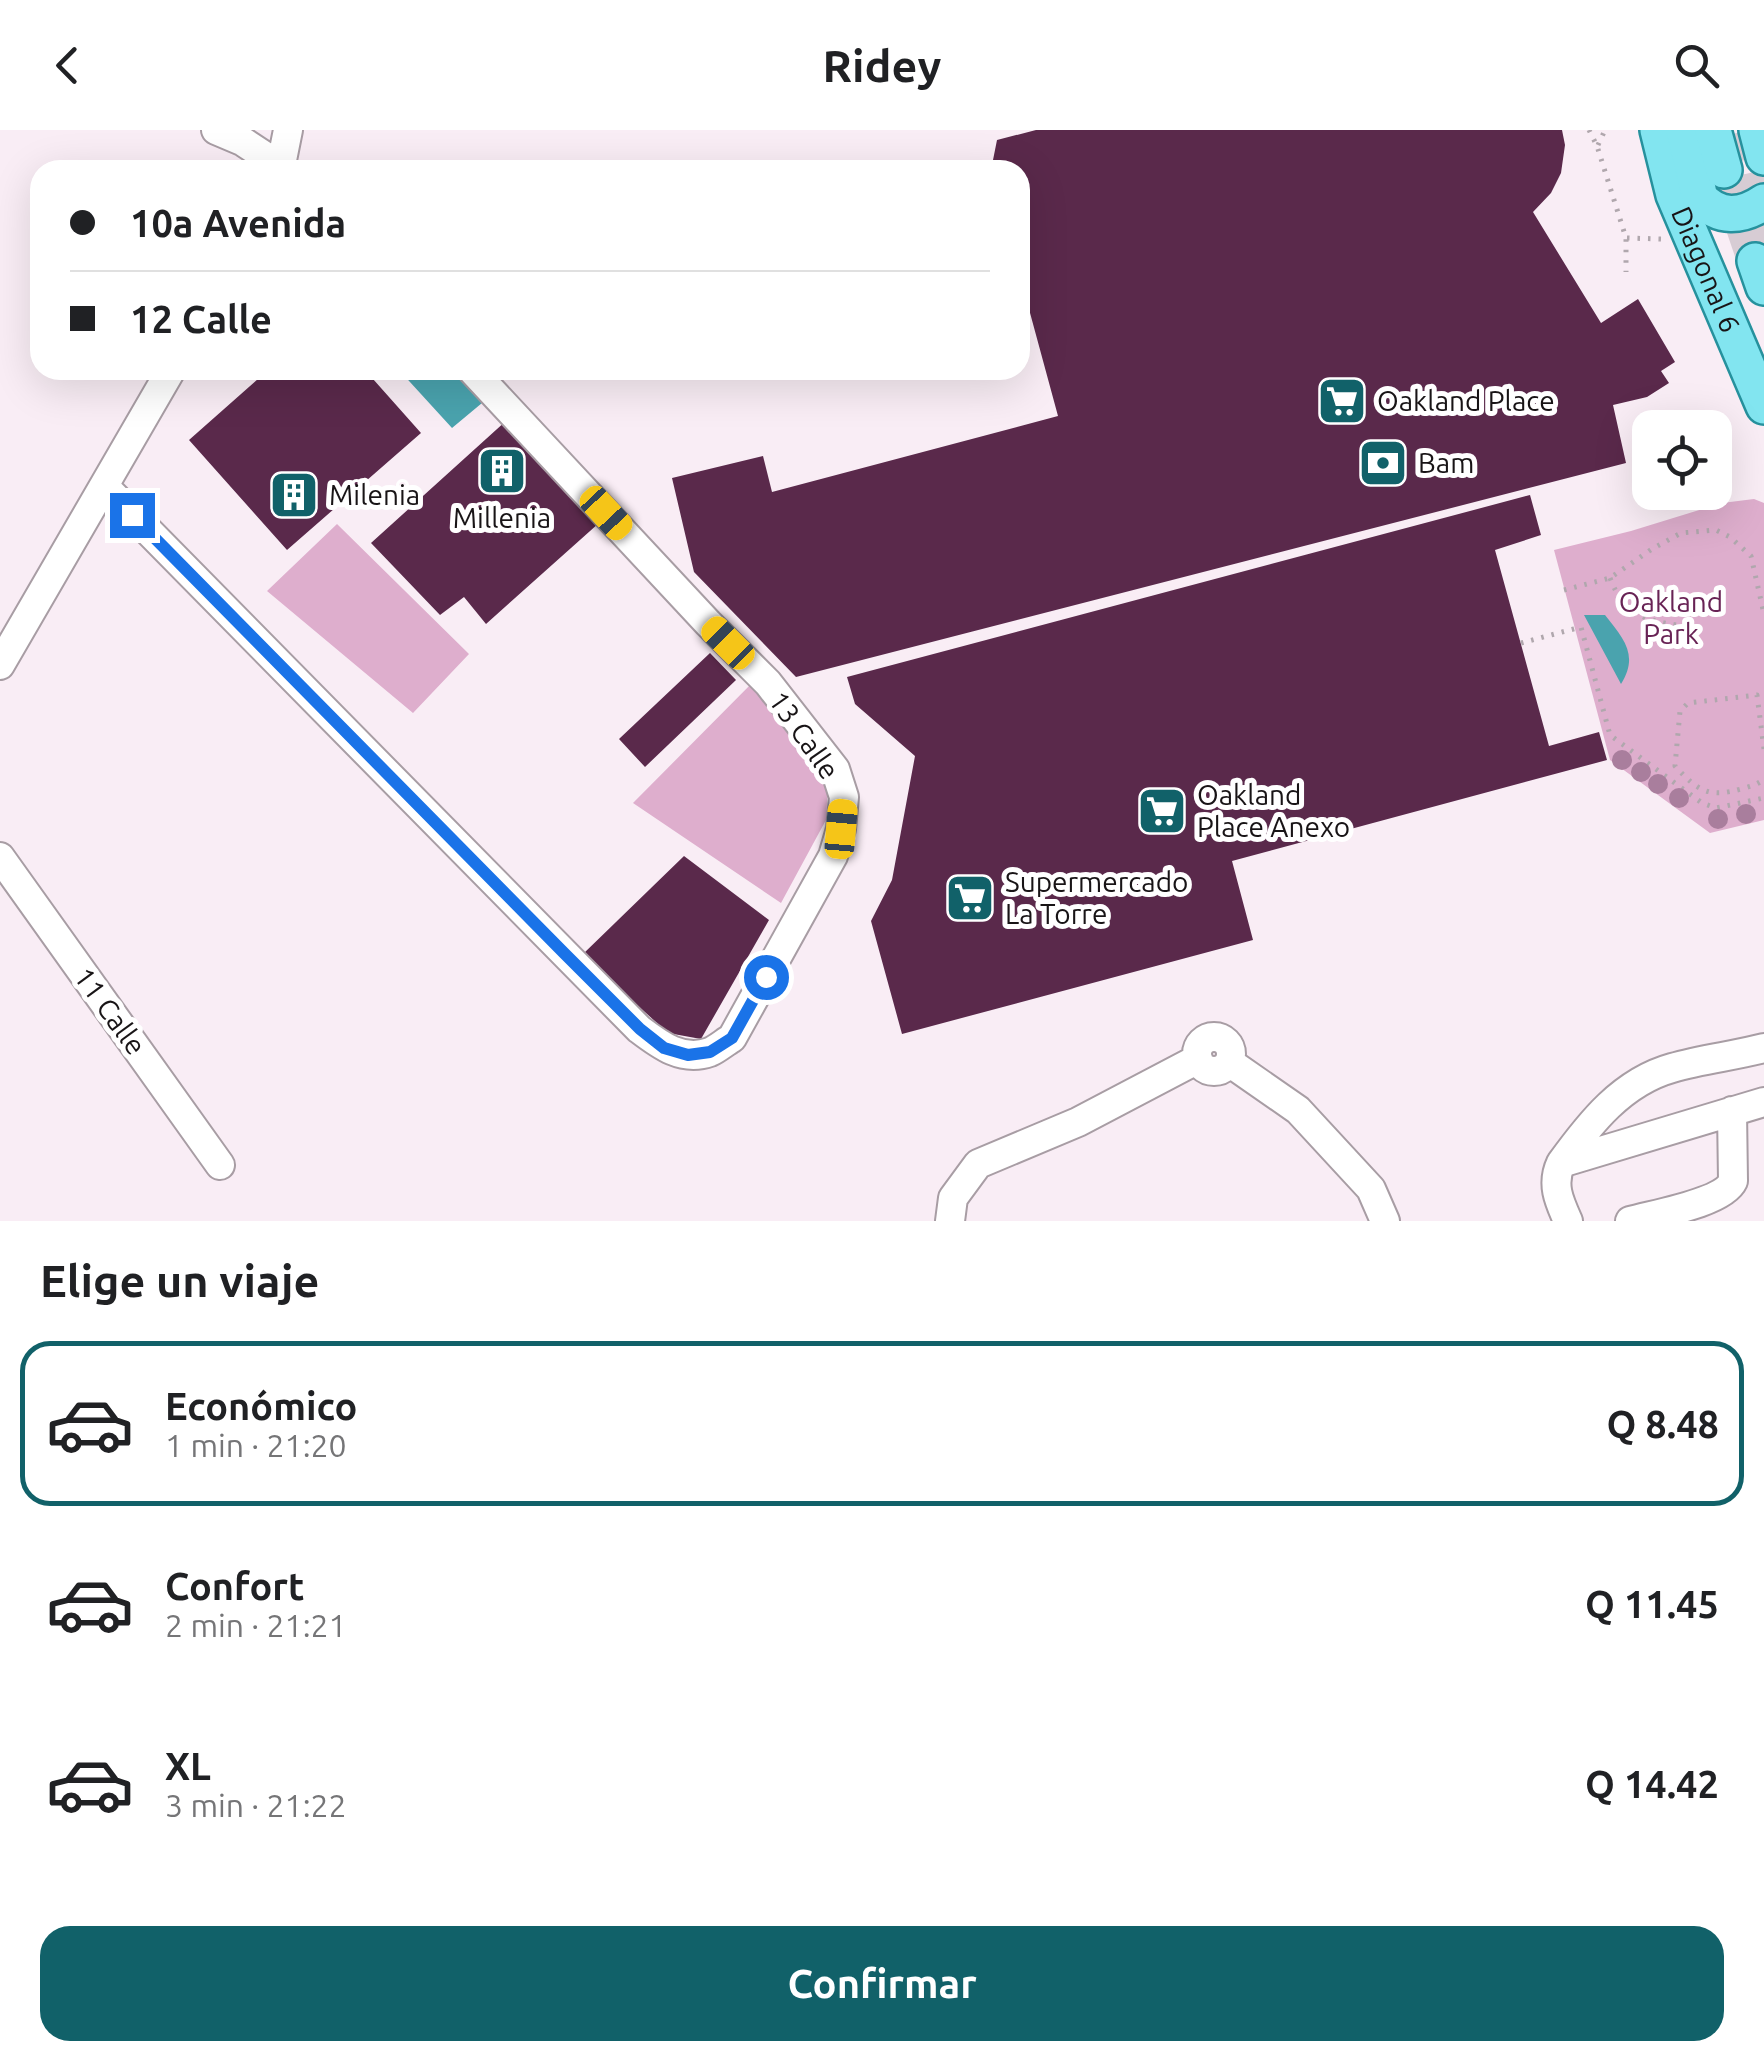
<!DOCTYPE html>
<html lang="es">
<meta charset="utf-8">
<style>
:root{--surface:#fff;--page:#f2f2f2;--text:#202124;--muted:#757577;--line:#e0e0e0;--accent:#116169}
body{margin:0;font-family:Ubuntu,sans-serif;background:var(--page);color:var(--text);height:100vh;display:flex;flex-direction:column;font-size:38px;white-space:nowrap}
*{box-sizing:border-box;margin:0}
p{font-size:32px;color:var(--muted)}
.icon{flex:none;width:55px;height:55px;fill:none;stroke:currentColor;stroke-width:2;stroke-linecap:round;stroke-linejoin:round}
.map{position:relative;height:1091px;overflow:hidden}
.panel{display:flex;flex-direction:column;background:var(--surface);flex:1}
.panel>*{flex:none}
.guide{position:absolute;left:30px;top:30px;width:1000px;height:220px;border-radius:30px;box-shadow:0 10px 40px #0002;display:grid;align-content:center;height:220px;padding:0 40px;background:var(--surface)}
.controls{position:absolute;left:1632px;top:280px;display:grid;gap:20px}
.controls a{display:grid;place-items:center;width:100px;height:100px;border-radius:20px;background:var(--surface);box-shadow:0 10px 40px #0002;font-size:50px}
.end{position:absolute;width:45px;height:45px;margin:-22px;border:12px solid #1a73e8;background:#fff;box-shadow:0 0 0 5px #fff}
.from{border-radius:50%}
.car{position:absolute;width:30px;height:60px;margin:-30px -15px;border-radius:12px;box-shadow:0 0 8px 2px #0007;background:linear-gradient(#f5c518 24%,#345 0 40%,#f5c518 0 76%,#345 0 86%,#f5c518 0)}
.guide b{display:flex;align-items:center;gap:35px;height:95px;font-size:38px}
.guide b+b{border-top:2px solid var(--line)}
.guide i{width:25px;height:25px;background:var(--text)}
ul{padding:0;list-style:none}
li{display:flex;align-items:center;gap:30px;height:165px;margin:0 20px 15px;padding:0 20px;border:5px solid transparent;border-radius:30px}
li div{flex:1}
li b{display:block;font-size:38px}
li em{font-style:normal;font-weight:600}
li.current{border-color:var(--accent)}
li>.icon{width:90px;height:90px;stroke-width:1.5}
h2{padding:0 40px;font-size:45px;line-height:120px}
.action{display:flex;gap:20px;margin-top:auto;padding:20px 40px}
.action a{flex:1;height:115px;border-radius:30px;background:var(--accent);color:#fff;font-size:40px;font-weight:600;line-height:115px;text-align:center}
header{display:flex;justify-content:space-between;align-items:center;height:130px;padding:0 40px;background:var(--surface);font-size:45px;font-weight:600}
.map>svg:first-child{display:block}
.green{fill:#deaecd}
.water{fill:#4aa3ae}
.building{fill:#5a294b}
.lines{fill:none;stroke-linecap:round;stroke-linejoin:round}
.minor-tunnel{stroke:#d7ccd4;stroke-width:28;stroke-dasharray:28 14;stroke-linecap:butt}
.major-tunnel{stroke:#d7ccd4;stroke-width:35;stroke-dasharray:35 18;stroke-linecap:butt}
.minor-casing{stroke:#a89da4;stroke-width:32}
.major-casing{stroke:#26919d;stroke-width:40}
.path{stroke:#b0a7ad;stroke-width:5;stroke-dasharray:2.5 8;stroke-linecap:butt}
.minor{stroke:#fff;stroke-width:28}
.major{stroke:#82e5f0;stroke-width:35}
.tree{fill:#a97e9d}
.route{stroke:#1a73e8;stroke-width:12}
.labels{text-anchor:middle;stroke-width:10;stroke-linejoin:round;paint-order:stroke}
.street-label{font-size:28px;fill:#181416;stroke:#fff}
.poi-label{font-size:28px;fill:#181416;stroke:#fff;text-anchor:start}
.park-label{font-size:28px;fill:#682355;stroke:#fff}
</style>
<header><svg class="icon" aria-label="back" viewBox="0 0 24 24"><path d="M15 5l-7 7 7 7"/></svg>Ridey<svg class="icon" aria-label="search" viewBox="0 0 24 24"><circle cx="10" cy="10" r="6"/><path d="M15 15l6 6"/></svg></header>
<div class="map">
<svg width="1764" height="1091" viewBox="0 0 1764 1091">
<rect width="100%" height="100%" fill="#f9edf5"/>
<path class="green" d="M1754,369L1764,373V690L1710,703L1610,630L1554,420L1631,401L1722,373Z
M337,394L469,524L413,583L267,461Z
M759,546L829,639L826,690L781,773L633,673Z"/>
<path class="water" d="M399,240H453L482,273L452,298Z
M1584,485H1605C1624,509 1639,525 1621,554Z"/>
<path class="building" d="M1036,0H1562L1565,15L1561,43L1551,63L1533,82L1601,193L1638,169L1675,232L1661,241L1669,253L1647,267L1613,275L1626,333L796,547L694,442L672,348L763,326L772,362L1058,286L1020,146V40H991L997,10Z
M268,240H365L421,303L287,420L189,310Z
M507,290L599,393L486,494L464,467L440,485L371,413Z
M1530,365L1541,405L1495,420L1549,616L1599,602L1607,630L1232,731L1253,810L902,904L871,791L892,750L915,626L855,574L847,547Z
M710,523L736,550L645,637L619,609Z
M684,726L769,790L701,909L668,903L582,825Z"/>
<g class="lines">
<path class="minor-tunnel" d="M1741,2C1751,43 1764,75 1751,116"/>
<path class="major-tunnel" d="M1724,40L1755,131"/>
<g class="minor-casing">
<path id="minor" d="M216,0L242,11L286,40
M280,40L288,0
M105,357L639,899C660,915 682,932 710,922C717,919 725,912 732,908L833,726L841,699L844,667L835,639L768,553L708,493L472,240
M0,535L171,240
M0,727L220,1035
M1197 924a17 17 0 1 1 34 0a17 17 0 1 1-34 0Z
M1229,932L1298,980L1371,1059L1385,1091
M1561,1033C1590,993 1622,952 1672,938C1702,929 1734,926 1764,918
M950,1091L953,1068L978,1034L1078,992L1198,929
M1568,1091C1559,1071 1551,1054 1561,1033L1764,972
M1630,1091C1655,1084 1723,1073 1733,1051L1732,981"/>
</g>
<g class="major-casing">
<g id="major">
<path id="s1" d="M1658,0L1674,65L1764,276"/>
<path d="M1684,0L1700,68C1719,89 1742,87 1764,72"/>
<path d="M1713,0L1724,40"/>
<path d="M1757,0L1764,27"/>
<path d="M1755,131L1764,157"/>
</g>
</g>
<path class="path" d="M1589,0L1597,16L1626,108V142
M1598,15L1605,0
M1627,108L1661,109
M1610,448C1624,484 1641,489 1676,495
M1564,460L1610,448L1652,419L1681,403L1716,400L1730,407L1751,426L1764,484
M1521,513L1581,497L1610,605L1702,673L1716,678L1764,668
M1764,619L1757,565L1688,573L1680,581L1675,636C1698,661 1708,668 1741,659C1751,656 1757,655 1764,649"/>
<use href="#minor" class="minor"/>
<use href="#major" class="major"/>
</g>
<g class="tree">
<circle cx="1622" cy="630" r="10"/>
<circle cx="1641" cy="642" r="10"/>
<circle cx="1658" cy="654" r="10"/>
<circle cx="1679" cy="668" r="10"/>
<circle cx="1746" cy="684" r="10"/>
<circle cx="1718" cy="689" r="10"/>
</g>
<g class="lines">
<path class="route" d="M132,385L564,823L640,899L664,918L688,925L710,922L732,908L766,847"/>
</g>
<defs>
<g id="supermarket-square" transform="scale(2.5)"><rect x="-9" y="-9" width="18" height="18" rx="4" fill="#116169" stroke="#fff"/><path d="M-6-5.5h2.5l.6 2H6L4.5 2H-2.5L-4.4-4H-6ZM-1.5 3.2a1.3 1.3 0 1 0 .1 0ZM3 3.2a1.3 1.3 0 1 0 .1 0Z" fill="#fff"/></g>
<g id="bank-square" transform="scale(2.5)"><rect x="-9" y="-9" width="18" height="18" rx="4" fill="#116169" stroke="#fff"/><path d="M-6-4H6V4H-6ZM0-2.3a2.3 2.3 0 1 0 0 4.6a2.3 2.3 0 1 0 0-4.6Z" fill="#fff"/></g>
<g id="building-square" transform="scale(2.5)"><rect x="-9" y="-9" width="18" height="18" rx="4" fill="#116169" stroke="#fff"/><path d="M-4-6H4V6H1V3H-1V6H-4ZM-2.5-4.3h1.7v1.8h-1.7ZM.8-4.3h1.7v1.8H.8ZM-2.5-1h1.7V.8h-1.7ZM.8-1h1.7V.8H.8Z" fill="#fff"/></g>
</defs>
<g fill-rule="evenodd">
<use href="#supermarket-square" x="1342" y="271"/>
<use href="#bank-square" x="1383" y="333"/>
<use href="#building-square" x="502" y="341"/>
<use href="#building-square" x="294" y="365"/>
<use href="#supermarket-square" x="1162" y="681"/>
<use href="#supermarket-square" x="970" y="768"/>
</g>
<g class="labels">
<g class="street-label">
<text dy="10" stroke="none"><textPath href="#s1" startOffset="148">Diagonal 6</textPath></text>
<text transform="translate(804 605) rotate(55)" y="10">13 Calle</text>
<text transform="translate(110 881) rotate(54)" y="10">11 Calle</text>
</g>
<g class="poi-label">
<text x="1377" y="281">Oakland Place</text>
<text x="1418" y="343">Bam</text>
<text x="329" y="375">Milenia</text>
<text x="502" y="398" text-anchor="middle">Millenia</text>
<text x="1197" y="675">Oakland<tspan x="1197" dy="32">Place Anexo</tspan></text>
<text x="1005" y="762">Supermercado<tspan x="1005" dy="32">La Torre</tspan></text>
</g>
<g class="park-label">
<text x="1671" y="482">Oakland<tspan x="1671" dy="32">Park</tspan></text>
</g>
</g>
</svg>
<div class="controls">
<a><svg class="icon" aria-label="locate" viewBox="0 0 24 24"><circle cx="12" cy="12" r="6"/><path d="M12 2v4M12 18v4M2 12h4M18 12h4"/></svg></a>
</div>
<i class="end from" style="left:766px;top:847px"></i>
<i class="end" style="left:132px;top:385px"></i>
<i class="car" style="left:606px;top:383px;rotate:137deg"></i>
<i class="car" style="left:728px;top:513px;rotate:315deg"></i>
<i class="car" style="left:841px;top:699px;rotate:5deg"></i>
<div class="guide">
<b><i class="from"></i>10a Avenida</b>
<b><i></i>12 Calle</b>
</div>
</div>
<section class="panel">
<h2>Elige un viaje</h2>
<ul>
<li class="current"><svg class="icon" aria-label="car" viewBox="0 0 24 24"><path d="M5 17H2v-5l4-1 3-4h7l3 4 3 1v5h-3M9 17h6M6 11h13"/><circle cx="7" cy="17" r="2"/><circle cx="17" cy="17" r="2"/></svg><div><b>Económico</b><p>1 min · 21:20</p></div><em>Q 8.48</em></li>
<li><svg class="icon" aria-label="car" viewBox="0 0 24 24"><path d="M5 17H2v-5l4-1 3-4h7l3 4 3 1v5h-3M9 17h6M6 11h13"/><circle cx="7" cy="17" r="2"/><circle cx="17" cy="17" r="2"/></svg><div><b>Confort</b><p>2 min · 21:21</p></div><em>Q 11.45</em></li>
<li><svg class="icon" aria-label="car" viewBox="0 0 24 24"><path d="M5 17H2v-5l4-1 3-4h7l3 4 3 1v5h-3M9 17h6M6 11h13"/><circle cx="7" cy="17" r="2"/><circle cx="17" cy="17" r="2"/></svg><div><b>XL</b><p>3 min · 21:22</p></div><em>Q 14.42</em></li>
</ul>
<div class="action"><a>Confirmar</a></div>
</section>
